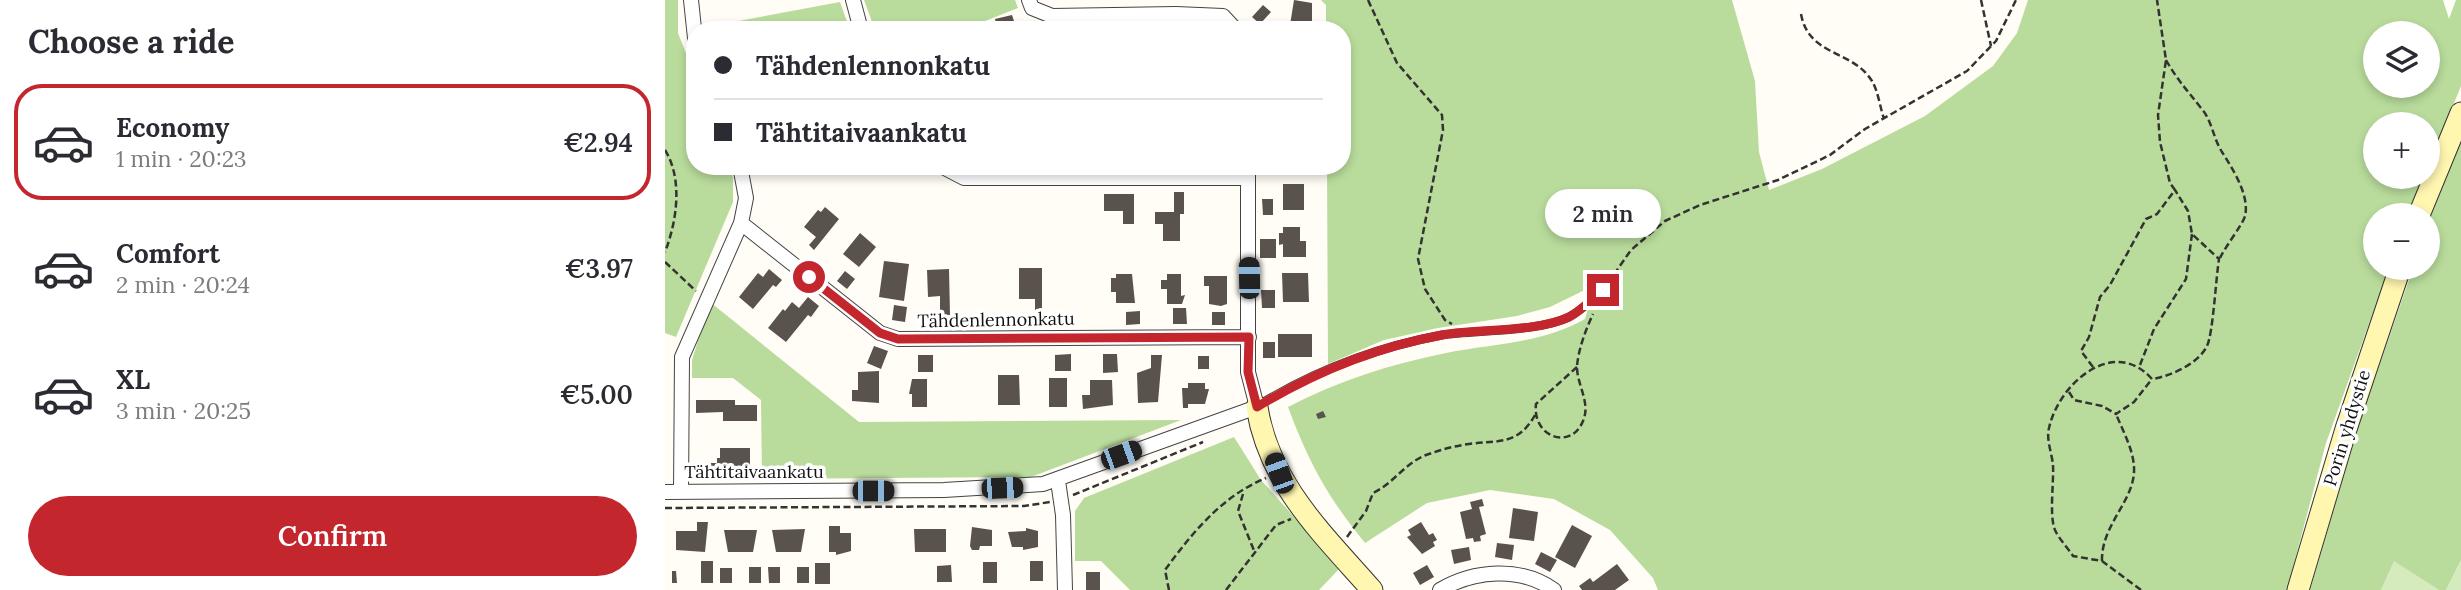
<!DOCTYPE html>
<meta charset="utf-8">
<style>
:root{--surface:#fff;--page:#f7f7f7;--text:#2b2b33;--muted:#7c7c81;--line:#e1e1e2;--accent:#c4262e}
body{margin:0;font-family:Lora,serif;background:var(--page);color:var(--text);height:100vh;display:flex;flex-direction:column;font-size:26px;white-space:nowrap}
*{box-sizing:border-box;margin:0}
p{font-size:23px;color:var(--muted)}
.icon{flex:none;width:38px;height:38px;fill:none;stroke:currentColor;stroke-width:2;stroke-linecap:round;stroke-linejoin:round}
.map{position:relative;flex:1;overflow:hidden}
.drawer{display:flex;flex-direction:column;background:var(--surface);width:665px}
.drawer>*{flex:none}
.banner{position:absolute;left:21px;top:21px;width:665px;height:154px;border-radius:28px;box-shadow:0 4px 10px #0003;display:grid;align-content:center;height:154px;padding:0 28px;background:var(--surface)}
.buttons{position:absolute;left:1698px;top:21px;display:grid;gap:14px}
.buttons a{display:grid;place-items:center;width:77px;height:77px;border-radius:50%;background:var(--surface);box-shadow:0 4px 10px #0003;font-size:35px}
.end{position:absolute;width:32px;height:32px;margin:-16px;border:9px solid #c4262e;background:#fff;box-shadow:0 0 0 4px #fff}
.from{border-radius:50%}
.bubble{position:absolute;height:49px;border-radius:24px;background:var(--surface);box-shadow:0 4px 10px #0003;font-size:23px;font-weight:600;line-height:49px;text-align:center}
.car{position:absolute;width:21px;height:42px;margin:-21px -10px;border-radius:9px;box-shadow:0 0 5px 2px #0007;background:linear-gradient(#222 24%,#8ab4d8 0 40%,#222 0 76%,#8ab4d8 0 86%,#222 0)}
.banner b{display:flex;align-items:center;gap:24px;height:66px;font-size:26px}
.banner b+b{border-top:2px solid var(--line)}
.banner i{width:18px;height:18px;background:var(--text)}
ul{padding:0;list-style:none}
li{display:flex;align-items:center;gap:21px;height:116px;margin:0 14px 10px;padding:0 14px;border:4px solid transparent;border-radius:28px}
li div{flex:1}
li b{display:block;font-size:26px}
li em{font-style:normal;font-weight:600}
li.on{border-color:var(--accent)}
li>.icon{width:63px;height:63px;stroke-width:1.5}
h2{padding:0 28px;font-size:32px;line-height:84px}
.button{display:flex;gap:14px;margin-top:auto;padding:14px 28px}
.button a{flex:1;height:80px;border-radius:42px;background:var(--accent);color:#fff;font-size:28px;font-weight:600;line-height:80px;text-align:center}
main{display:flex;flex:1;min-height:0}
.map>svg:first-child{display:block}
.green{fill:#d5ebbd}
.forest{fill:#b9dc9c;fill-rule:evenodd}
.building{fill:#5a524d}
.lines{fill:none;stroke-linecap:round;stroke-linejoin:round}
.lane-casing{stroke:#444;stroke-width:9}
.street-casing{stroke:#444;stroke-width:16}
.secondary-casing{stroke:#333;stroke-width:23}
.path{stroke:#333;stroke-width:2.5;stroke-dasharray:7 3.5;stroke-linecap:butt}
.lane{stroke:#fff;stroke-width:7}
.street{stroke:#fff;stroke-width:14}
.secondary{stroke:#fff6b0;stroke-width:21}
.route{stroke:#c4262e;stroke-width:9}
.labels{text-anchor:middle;stroke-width:7;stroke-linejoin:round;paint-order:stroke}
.street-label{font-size:18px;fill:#111;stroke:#fff}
</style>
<main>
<section class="drawer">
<h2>Choose a ride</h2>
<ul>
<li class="on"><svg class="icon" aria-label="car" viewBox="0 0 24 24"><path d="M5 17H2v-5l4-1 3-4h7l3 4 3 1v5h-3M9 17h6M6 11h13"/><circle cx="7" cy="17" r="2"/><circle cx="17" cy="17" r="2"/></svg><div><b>Economy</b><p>1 min · 20:23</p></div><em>€2.94</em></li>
<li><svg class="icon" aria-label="car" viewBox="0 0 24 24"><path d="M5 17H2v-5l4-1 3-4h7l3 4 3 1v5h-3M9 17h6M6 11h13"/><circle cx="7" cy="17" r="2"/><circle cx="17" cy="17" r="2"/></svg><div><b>Comfort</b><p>2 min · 20:24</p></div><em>€3.97</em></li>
<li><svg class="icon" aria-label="car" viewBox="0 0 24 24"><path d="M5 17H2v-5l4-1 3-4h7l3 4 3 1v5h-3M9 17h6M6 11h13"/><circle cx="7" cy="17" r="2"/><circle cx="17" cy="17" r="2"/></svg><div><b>XL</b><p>3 min · 20:25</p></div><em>€5.00</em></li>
</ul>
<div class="button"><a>Confirm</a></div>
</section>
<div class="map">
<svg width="1796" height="590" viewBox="0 0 1796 590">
<rect width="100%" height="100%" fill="#fffdf5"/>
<path class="green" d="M1729,560L1774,590H1716Z
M1796,560V590H1781Z"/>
<path class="forest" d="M0,0H13V33L30,76V166H64L68,178V202L11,337L0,333Z
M199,0H350L353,8L297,30H235L233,25L210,30Z
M656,0H1067L1090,81L1094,152L1104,190L1157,169L1260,116L1328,66L1352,33L1363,0H1778L1784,19L1791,0H1796V86L1762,170V124H1710V177H1759L1744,215H1710V268H1724L1661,443L1622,590H993L988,578L945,530L889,499L825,490L762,503L700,543C662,496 644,463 623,407C672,381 726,364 781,353C829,343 876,344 920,319L930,285L885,307L852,316L773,328L719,340L663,364L662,166H677V30H661V5ZM1710,33H1762V86H1710Z
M175,2L185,30L36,28Z
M1796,140V560L1781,590H1774L1729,561L1716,590H1645L1691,434L1748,268H1762V226Z
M45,302L194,422L516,420L366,477L97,479L96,400L68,378H27V360Z
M569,437L596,480L675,568L654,590H465L436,561H410V511L419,498Z"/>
<path class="building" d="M629,0L647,3V25H625Z
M598,5L606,12L595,24L587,17Z
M347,15L350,24L332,28L330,19Z
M618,184H639V210H618Z
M509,192H519V214H515V241H498V224H490V212H509Z
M439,194H469V224H458V211H439Z
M597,199H608V215H598Z
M160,207L174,219L149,250L144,245L151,237L139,227L153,210L156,212Z
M618,227H635V241H641V257H618V244L614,245V233H618Z
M195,233L211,247L194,267L178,254Z
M595,239H611V258H595Z
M219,261L244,264L239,301L214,297Z
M354,268H377V310H370V299H354Z
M104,269L117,280L111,287L108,285L88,309L74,297L93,273L98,277Z
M284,269L285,315H275V296L263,297L262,270Z
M180,271L190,279L182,289L172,281Z
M617,273H643L644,302H618Z
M451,274H467L470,303H451V292H446V278H451Z
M502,274H516V296L520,295L517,304H502V289H496V280H502Z
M539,276H562V304L556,306L544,304V286H539Z
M596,290H610V308H597Z
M143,297L154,306L146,317L143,315L121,342L103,328L118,309L120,311L127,302L134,308Z
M229,305L242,307L240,322L227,320Z
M508,308H521L522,324H508Z
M475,311V324L461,325V312Z
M547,312H560V325H547Z
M613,334H647V357H613Z
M598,342H610V358H598Z
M209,346L223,351L216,369L202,363Z
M406,354V371H390V355Z
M438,354H452L453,372L438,373Z
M253,355H268V372H253Z
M486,355H497L493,402L473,403L472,373L486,368Z
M533,356H544V369H533Z
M214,371V403L187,401V390H193V372Z
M333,375H354L355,405H333Z
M384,378H402V407H384Z
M247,379H262V407H247V394H244Z
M425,380H447L448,405L418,409L417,395H425Z
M523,383H540V389H544L540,404H523V408H518L517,388H523Z
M31,400H70V405H92V421H58V412L31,413Z
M658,411L661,417L653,419L651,414Z
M55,448H85V471H43V463H52V458H55Z
M817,499L819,506L814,507L821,534L815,536L816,541L809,542L808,538L801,539L795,512L807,509L805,502Z
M848,508L873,512L869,541L844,538Z
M32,522H43L40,552L11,550V531H32Z
M756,522L764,535L768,533L772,540L768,542L770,546L757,554L742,537L746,535L743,530Z
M907,525L927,536L910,568L890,557Z
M164,526H175V533H186V551L171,555V552H164Z
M307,527L327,530V546H315L314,550H307L305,546Z
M361,528L373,531V547L358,550V547H347L343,532L361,531Z
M140,529L136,552H111L107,530Z
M249,529H281V552H250Z
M59,530H92L88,552H63Z
M832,543L849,545L847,560L830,557Z
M804,547L806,560L789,564L786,550Z
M876,552L892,560L885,572L870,564Z
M36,561H48V583H36Z
M365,561H378V581H365Z
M318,562H332V583H318Z
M150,563H165V584H150Z
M952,564L964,580L950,590H917L914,586L925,578L928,582Z
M286,565L287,582H272V566Z
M762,565L769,577L755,585L748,573Z
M84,567H96V583H84Z
M103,567H115V583H104Z
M132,567H144V583H132Z
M55,568H67V583H55Z
M7,571H11L12,583H7Z
M421,572H435V590H421Z"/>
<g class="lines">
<g class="lane-casing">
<path id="lane" d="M592,406C648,372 712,347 777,335C811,330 874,332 904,317C916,311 927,299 938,290"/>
</g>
<g class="street-casing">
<path id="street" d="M26,0L30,38
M188,0L196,30
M364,0L367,8L387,16L511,14L558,16L571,30
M276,166L299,178H583
M76,223L215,333L233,339L584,337
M393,481L398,515L400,590
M0,492L279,490L378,484L592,407L583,372V166
M16,492L17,357L76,223L81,198L75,166
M775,590C809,570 855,566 889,590"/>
</g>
<g class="secondary-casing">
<path id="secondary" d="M1754,215L1796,113
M592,407C604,484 658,534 707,590
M1633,590L1681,429L1735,268"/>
</g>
<path class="path" d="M703,0L732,63L777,115L778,130L753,259L760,289L780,320L787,324
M1316,0L1326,46
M1136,14C1144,57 1187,49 1207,81C1213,91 1215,107 1219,119
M1501,60C1513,81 1522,90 1536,108C1547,120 1548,138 1557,152C1567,168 1585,195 1580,216C1578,224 1560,247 1555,258
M0,150C18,179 12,221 0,252
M0,262L31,291
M943,283L966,250L1000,221L1035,205L1113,180L1165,155L1200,129L1302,71L1331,41L1351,0
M1475,365L1489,329L1521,279L1527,234
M912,367L871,404C867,437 906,451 918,421C926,403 912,385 912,367C913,350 921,329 928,314
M1428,367L1416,351L1424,337L1435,297L1445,285L1481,219L1492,214L1510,190L1505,183L1495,142L1493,115L1501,60L1492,0
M1404,392L1409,400L1437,406L1451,414L1469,402L1487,379
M578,494L573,511L590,553
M408,495L538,442
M0,508L359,506L385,502
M682,537L701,511L708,493C729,483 740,463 761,455C775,450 789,446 804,444C832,440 853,446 870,415
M1437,561C1436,524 1471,500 1469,467C1468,449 1458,431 1451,414
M504,590L500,570C527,533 557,496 601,478
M561,590L611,525L626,519
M1476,590L1437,561L1408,556C1403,548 1394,539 1390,530C1384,516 1389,482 1388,465C1387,454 1381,439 1384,428C1394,383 1449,336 1487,379C1506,376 1533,364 1542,346C1548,334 1551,277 1554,259L1527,234L1523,211L1510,190"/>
<use href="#lane" class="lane"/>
<use href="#street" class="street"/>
<use href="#secondary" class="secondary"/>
</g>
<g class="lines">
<path class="route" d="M144,277L215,333L233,339L584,337L583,372L592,407C648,373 712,347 777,335C812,329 873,332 904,317C916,311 927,299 938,290"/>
</g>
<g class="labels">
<g class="street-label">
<text transform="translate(331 320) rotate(-1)" y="6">Tähdenlennonkatu</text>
<text transform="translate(1682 428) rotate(-73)" y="6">Porin yhdystie</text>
<text x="89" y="478">Tähtitaivaankatu</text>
</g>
</g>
</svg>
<div class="buttons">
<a><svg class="icon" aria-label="layers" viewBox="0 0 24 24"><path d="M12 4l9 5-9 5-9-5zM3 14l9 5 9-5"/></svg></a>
<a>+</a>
<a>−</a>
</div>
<i class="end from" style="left:144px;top:277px"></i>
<i class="end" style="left:938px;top:290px"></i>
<div class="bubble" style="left:880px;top:189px;width:116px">2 min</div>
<i class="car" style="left:584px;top:278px;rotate:359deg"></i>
<i class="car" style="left:456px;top:455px;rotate:70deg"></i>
<i class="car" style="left:614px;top:473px;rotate:340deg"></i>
<i class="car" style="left:337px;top:488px;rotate:88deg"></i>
<i class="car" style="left:208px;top:491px;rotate:90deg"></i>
<div class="banner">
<b><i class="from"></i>Tähdenlennonkatu</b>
<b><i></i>Tähtitaivaankatu</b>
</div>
</div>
</main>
